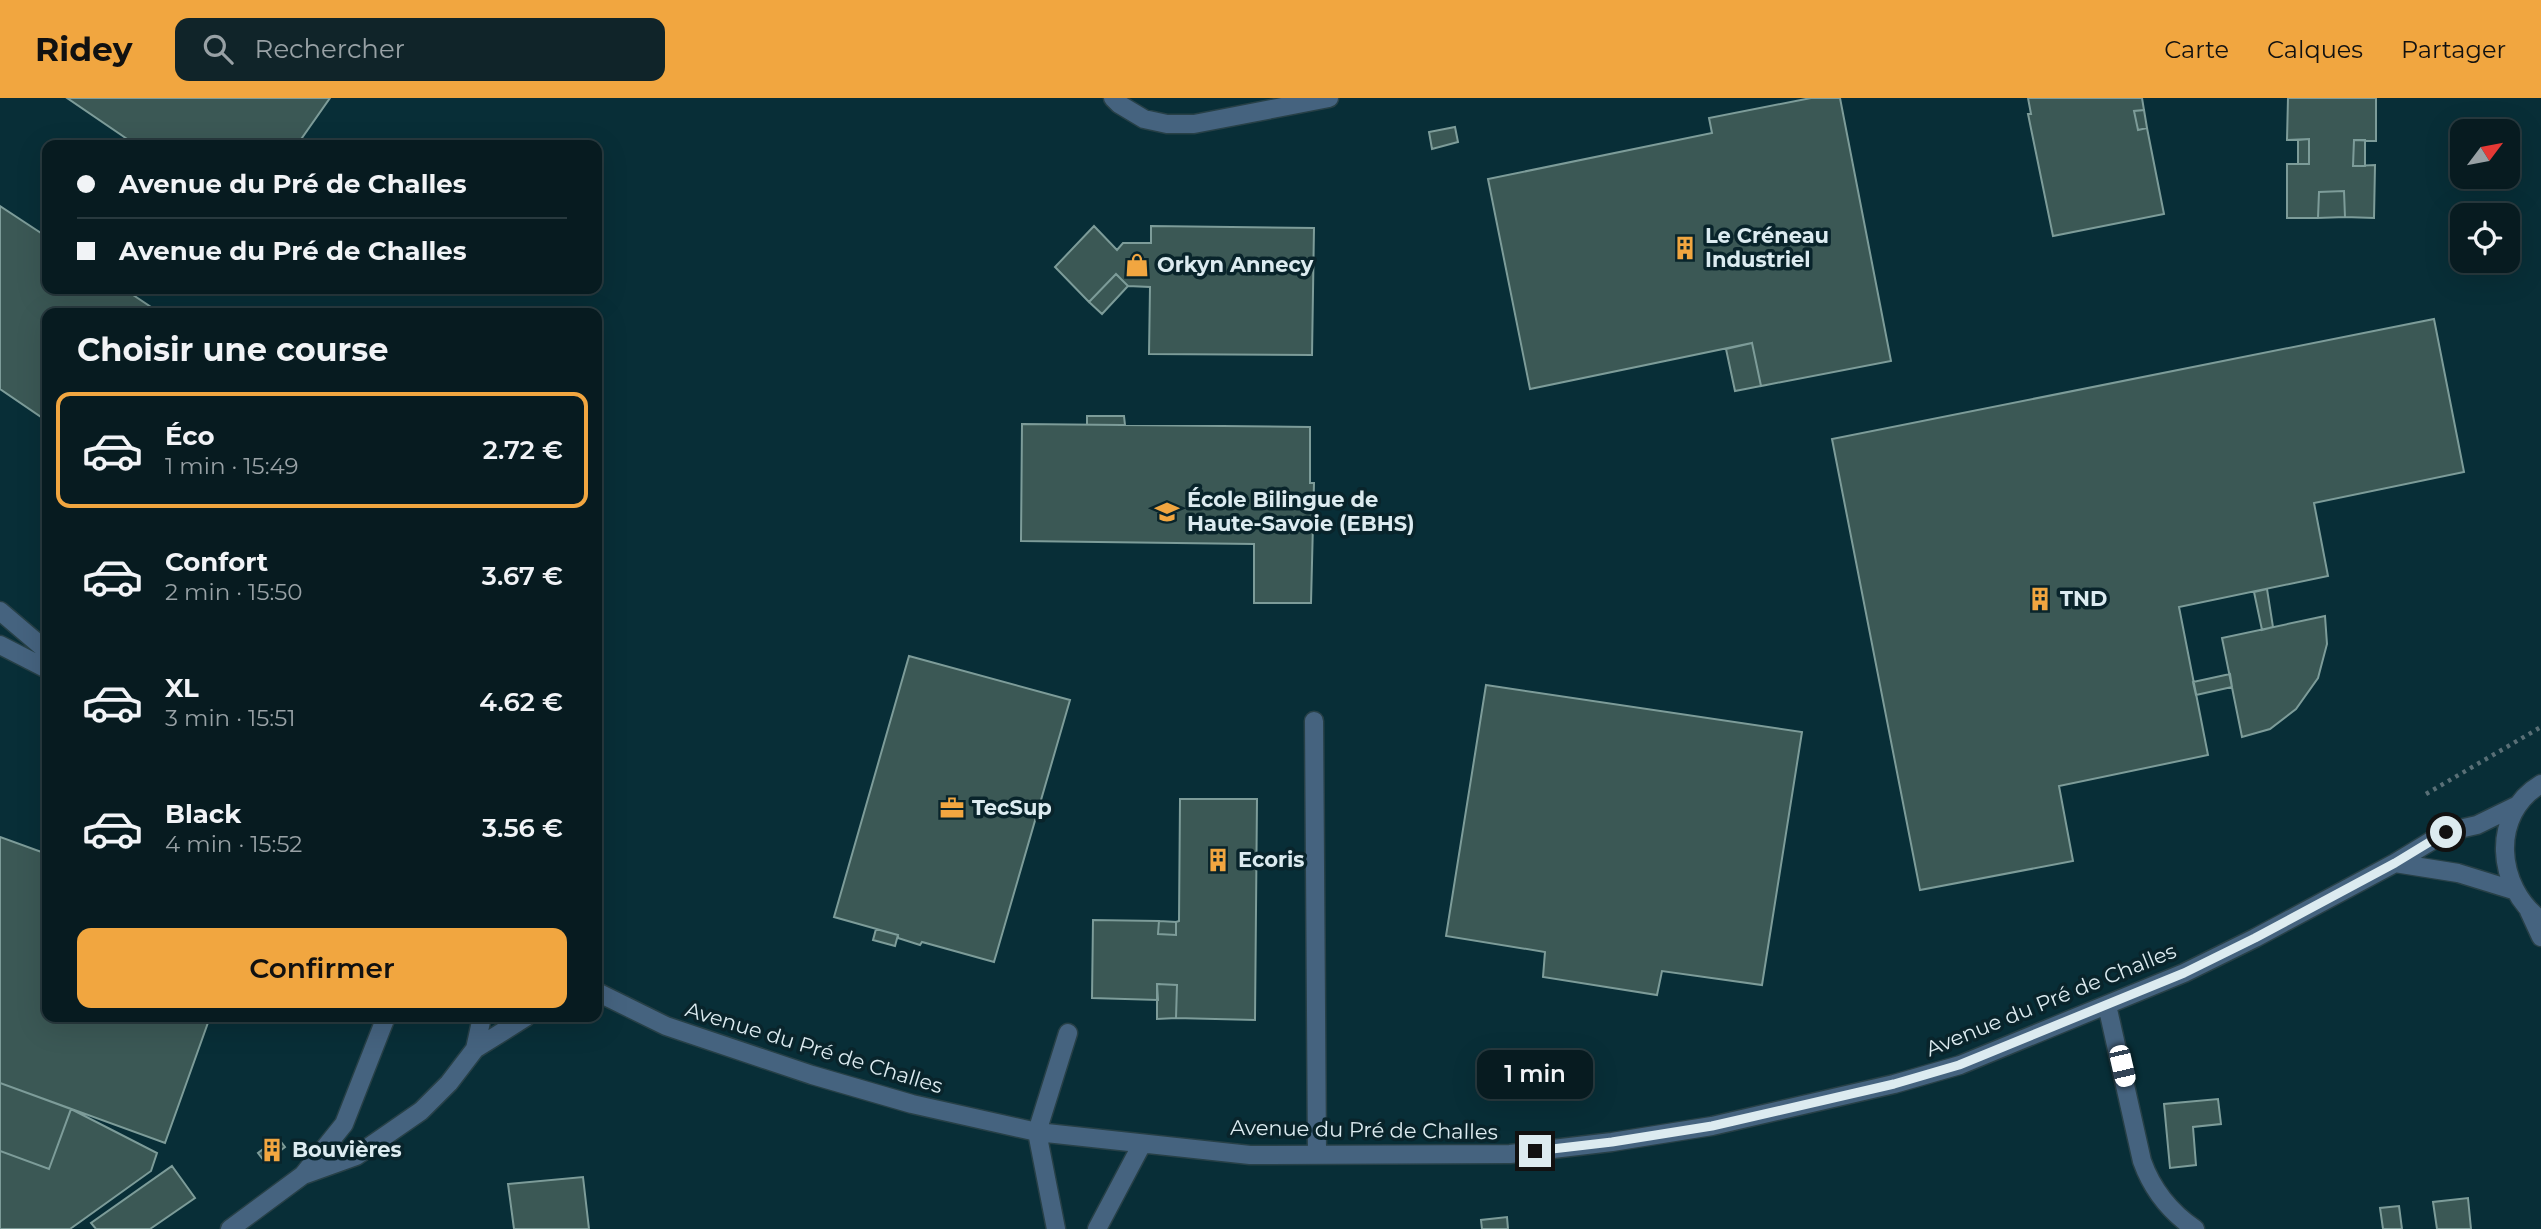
<!DOCTYPE html>
<html lang="fr">
<meta charset="utf-8">
<style>
:root{--surface:#071b20;--page:#102429;--text:#f1f3f6;--muted:#98a1a5;--line:#28393e;--accent:#f1a640}
body{margin:0;font-family:Montserrat,sans-serif;background:var(--page);color:var(--text);height:100vh;display:flex;flex-direction:column;font-size:26px;white-space:nowrap}
*{box-sizing:border-box;margin:0}
p{font-size:23px;color:var(--muted)}
.icon{flex:none;width:38px;height:38px;fill:none;stroke:currentColor;stroke-width:2;stroke-linecap:round;stroke-linejoin:round}
.map{position:relative;flex:1;overflow:hidden}
.side{position:absolute;left:42px;top:210px;width:560px;height:714px;display:flex;flex-direction:column;background:var(--surface);border-radius:14px;box-shadow:0 7px 28px #0002,0 0 0 2px var(--line)}
.side>*{flex:none}
.hud{position:absolute;left:42px;top:42px;width:560px;height:154px;border-radius:14px;box-shadow:0 7px 28px #0002,0 0 0 2px var(--line);display:grid;align-content:center;height:154px;padding:0 35px;background:var(--surface)}
.needle{width:46px;rotate:58deg}
.tools{position:absolute;left:2450px;top:21px;display:grid;gap:14px}
.tools a{display:grid;place-items:center;width:70px;height:70px;border-radius:14px;background:var(--surface);box-shadow:0 7px 28px #0002,0 0 0 2px var(--line);font-size:35px}
.end{position:absolute;width:32px;height:32px;margin:-16px;border:9px solid #dcebf0;background:#111;box-shadow:0 0 0 4px #111}
.from{border-radius:50%}
.bubble{position:absolute;height:49px;border-radius:14px;background:var(--surface);box-shadow:0 7px 28px #0002,0 0 0 2px var(--line);font-size:23px;font-weight:600;line-height:49px;text-align:center}
.car{position:absolute;width:21px;height:42px;margin:-21px -10px;border-radius:9px;box-shadow:0 0 5px 2px #0007;background:linear-gradient(#fff 24%,#345 0 40%,#fff 0 76%,#345 0 86%,#fff 0)}
.hud b{display:flex;align-items:center;gap:24px;height:66px;font-size:26px}
.hud b+b{border-top:2px solid var(--line)}
.hud i{width:18px;height:18px;background:var(--text)}
ul{padding:0;list-style:none}
li{display:flex;align-items:center;gap:21px;height:116px;margin:0 14px 10px;padding:0 21px;border:4px solid transparent;border-radius:14px}
li div{flex:1}
li b{display:block;font-size:26px}
li em{font-style:normal;font-weight:600}
li.selected{border-color:var(--accent)}
li>.icon{width:63px;height:63px;stroke-width:1.5}
h2{padding:0 35px;font-size:32px;line-height:84px}
.button{display:flex;gap:14px;margin-top:auto;padding:14px 35px}
.button a{flex:1;height:80px;border-radius:14px;background:var(--accent);color:#111;font-size:28px;font-weight:600;line-height:80px;text-align:center}
header{display:flex;align-items:center;gap:42px;box-sizing:border-box;height:98px;padding:0 35px;background:var(--accent);color:#111}
header strong{font-size:33px}
nav{display:flex;gap:38px;margin-inline-start:auto;font-size:24px}
.search{width:490px;height:63px;background:var(--page);display:flex;align-items:center;gap:18px;box-sizing:border-box;padding:0 24px;border-radius:14px;color:var(--muted);font-size:26px}
.map>svg:first-child{display:block}
.built{fill:#082e37;fill-rule:evenodd}
.building{fill:#3b5855;stroke:#7d9c99;stroke-width:2}
.lines{fill:none;stroke-linecap:round;stroke-linejoin:round}
.minor-casing{stroke:#274047;stroke-width:21}
.path{stroke:#596f76;stroke-width:4.5;stroke-dasharray:3.5 5;stroke-linecap:butt}
.minor{stroke:#45637f;stroke-width:18}
.route{stroke:#dcebf0;stroke-width:9}
.labels{text-anchor:middle;stroke-width:7;stroke-linejoin:round;paint-order:stroke}
.poi-label{font-size:21px;font-weight:bold;fill:#dcebf0;stroke:#09242b;text-anchor:start}
.street-label{font-size:21px;fill:#dcebf0;stroke:#09242b}
</style>
<header>
<strong>Ridey</strong>
<div class="search"><svg class="icon" aria-label="search" viewBox="0 0 24 24"><circle cx="10" cy="10" r="6"/><path d="M15 15l6 6"/></svg>Rechercher</div>
<nav><a>Carte</a><a>Calques</a><a>Partager</a></nav>
</header>
<div class="map">
<svg width="2541" height="1131" viewBox="0 0 2541 1131">
<rect width="100%" height="100%" fill="#09242b"/>
<path class="built" d="M0,0H2541V1131H0ZM2462,33H2508V79H2462ZM47,47H597V191H47ZM2462,117H2508V163H2462ZM47,215H597V919H47Z"/>
<path class="building" d="M67,0H330L297,47H136Z
M1811,0H1840L1891,263L1761,288L1752,245L1530,291L1488,81L1712,35L1709,20Z
M2028,0H2142L2144,12L2134,13L2138,32L2147,30L2164,116L2053,138L2028,16H2031Z
M2288,0H2376V43L2354,42L2353,68L2375,67L2374,120L2345,119L2344,93L2319,94L2318,120H2287V66H2309V41L2287,42Z
M2144,12L2147,30L2138,32L2134,13Z
M1455,29L1458,44L1432,51L1429,34Z
M2309,41V66H2298V42Z
M2354,42H2365V68H2353Z
M2344,93L2345,119L2318,120L2319,94Z
M0,108L47,139V191H124L160,215H47V323L0,291Z
M1094,128L1117,152L1123,145H1151V128L1314,130L1312,257L1149,256L1150,189L1128,188L1116,176L1089,204L1055,169Z
M1116,176L1128,188L1102,216L1089,204Z
M2434,221L2464,374L2314,405L2328,478L2179,509L2208,657L2059,688L2073,763L1920,792L1832,341Z
M1752,245L1761,288L1735,293L1726,251Z
M1087,318H1124L1125,327H1087Z
M1022,326L1310,329V385H1314L1311,505H1254V446L1021,443Z
M2267,491L2273,529L2262,532L2254,494Z
M2325,518L2327,546L2318,580L2296,611L2270,631L2242,639L2222,540Z
M909,558L1070,602L994,864L922,844L920,847L898,840V837L834,819Z
M2230,576L2232,589L2196,597L2193,584Z
M1486,587L1802,634L1762,887L1662,873L1657,897L1543,879L1545,854L1446,838Z
M1180,701H1257L1255,922L1176,920L1177,887L1157,886L1158,902L1092,900L1093,822L1159,823L1158,836L1176,837V824L1179,823Z
M0,739L47,756V919H210L165,1045L0,985Z
M1159,823L1176,824V837L1158,836Z
M876,831L898,837L895,848L873,842Z
M1157,886L1177,887L1176,920L1157,921Z
M0,985L71,1011L49,1071L0,1053Z
M2218,1001L2221,1026L2193,1029L2196,1067L2170,1070L2164,1006Z
M71,1011L157,1055L151,1073L70,1131H0V1053L49,1071Z
M278,1040L285,1049L265,1064L258,1055Z
M172,1068L195,1100L150,1131H96L91,1125Z
M583,1079L589,1131H514L508,1086Z
M2468,1100L2471,1131H2437L2433,1104Z
M2399,1108L2402,1131H2383L2380,1110Z
M1507,1119L1508,1131H1482L1481,1122Z"/>
<g class="lines">
<g class="minor-casing">
<path id="minor" d="M1113,0L1119,6L1144,21L1167,26H1194L1329,0
M0,513L47,553
M0,547L47,571
M1314,623L1317,1057
M2541,686C2490,716 2496,789 2541,822
M2395,765L2458,775L2513,792
M2529,813L2541,839
M597,894L666,928L812,977L912,1006L1037,1034L1250,1057L1510,1056L1612,1044L1712,1028L1894,986L1960,967L2184,875L2255,840L2395,765L2446,734L2477,727L2518,707
M2107,907L2142,1063C2152,1091 2170,1114 2195,1131
M475,951L482,919
M303,1077L356,1058L421,1013L449,985L475,951L526,919
M230,1131L303,1077L344,1026L386,919
M1056,1131L1037,1034L1068,935
M1097,1131L1142,1046"/>
</g>
<path class="path" d="M2426,696L2541,629"/>
<use href="#minor" class="minor"/>
</g>
<g class="lines">
<path class="route" d="M1535,1053L1612,1044L1712,1028L1894,986L1959,967L2184,875L2255,840L2395,765L2446,734"/>
</g>
<defs>
<g id="building-bare" transform="scale(1.89)"><path d="M-4-6H4V6H1V3H-1V6H-4ZM-2.5-4.3h1.7v1.8h-1.7ZM.8-4.3h1.7v1.8H.8ZM-2.5-1h1.7V.8h-1.7ZM.8-1h1.7V.8H.8Z" fill="#f1a640" stroke="#09242b" stroke-width="2.5" paint-order="stroke"/></g>
<g id="shop-bare" transform="scale(1.89)"><path d="M-5-2.5h2.3a2.7 3.5 0 0 1 5.4 0H5L5.5 6h-11ZM-1.5-2.5h3a1.5 2.3 0 0 0-3 0Z" fill="#f1a640" stroke="#09242b" stroke-width="2.5" paint-order="stroke"/></g>
<g id="school-bare" transform="scale(1.89)"><path d="M0-5L7-2L0 1L-7-2ZM-4 1L0 2.5L4 1V4Q0 6-4 4Z" fill="#f1a640" stroke="#09242b" stroke-width="2.5" paint-order="stroke"/></g>
<g id="office-bare" transform="scale(1.89)"><path d="M-6-3h4V-5.5h4V-3h4V5H-6ZM-1-4.5V-3h2v-1.5ZM-6 0V1H6V0Z" fill="#f1a640" stroke="#09242b" stroke-width="2.5" paint-order="stroke"/></g>
</defs>
<g fill-rule="evenodd">
<use href="#building-bare" x="1685" y="150"/>
<use href="#shop-bare" x="1137" y="167"/>
<use href="#school-bare" x="1167" y="414"/>
<use href="#building-bare" x="2040" y="501"/>
<use href="#office-bare" x="952" y="710"/>
<use href="#building-bare" x="1218" y="762"/>
<use href="#building-bare" x="272" y="1052"/>
</g>
<g class="labels">
<g class="poi-label">
<text x="1705" y="145">Le Créneau<tspan x="1705" dy="24">Industriel</tspan></text>
<text x="1157" y="174">Orkyn Annecy</text>
<text x="1187" y="409">École Bilingue de<tspan x="1187" dy="24">Haute-Savoie (EBHS)</tspan></text>
<text x="2060" y="508">TND</text>
<text x="972" y="717">TecSup</text>
<text x="1238" y="769">Ecoris</text>
<text x="292" y="1059">Bouvières</text>
</g>
<g class="street-label">
<text transform="translate(2051 902) rotate(-22)" y="7">Avenue du Pré de Challes</text>
<text transform="translate(814 950) rotate(17)" y="7">Avenue du Pré de Challes</text>
<text transform="translate(1364 1032) rotate(1)" y="7">Avenue du Pré de Challes</text>
</g>
</g>
</svg>
<div class="tools">
<a><svg class="needle" viewBox="-14 -14 28 28"><path d="M0-13l5 13h-10z" fill="#e53935"/><path d="M0 13l5-13h-10z" fill="#98a1a5"/></svg></a>
<a><svg class="icon" aria-label="locate" viewBox="0 0 24 24"><circle cx="12" cy="12" r="6"/><path d="M12 2v4M12 18v4M2 12h4M18 12h4"/></svg></a>
</div>
<i class="end from" style="left:2446px;top:734px"></i>
<i class="end" style="left:1535px;top:1053px"></i>
<div class="bubble" style="left:1477px;top:952px;width:116px">1 min</div>
<i class="car" style="left:2122px;top:968px;rotate:167deg"></i>
<div class="hud">
<b><i class="from"></i>Avenue du Pré de Challes</b>
<b><i></i>Avenue du Pré de Challes</b>
</div>
<section class="side">
<h2>Choisir une course</h2>
<ul>
<li class="selected"><svg class="icon" aria-label="car" viewBox="0 0 24 24"><path d="M5 17H2v-5l4-1 3-4h7l3 4 3 1v5h-3M9 17h6M6 11h13"/><circle cx="7" cy="17" r="2"/><circle cx="17" cy="17" r="2"/></svg><div><b>Éco</b><p>1 min · 15:49</p></div><em>2.72 €</em></li>
<li><svg class="icon" aria-label="car" viewBox="0 0 24 24"><path d="M5 17H2v-5l4-1 3-4h7l3 4 3 1v5h-3M9 17h6M6 11h13"/><circle cx="7" cy="17" r="2"/><circle cx="17" cy="17" r="2"/></svg><div><b>Confort</b><p>2 min · 15:50</p></div><em>3.67 €</em></li>
<li><svg class="icon" aria-label="car" viewBox="0 0 24 24"><path d="M5 17H2v-5l4-1 3-4h7l3 4 3 1v5h-3M9 17h6M6 11h13"/><circle cx="7" cy="17" r="2"/><circle cx="17" cy="17" r="2"/></svg><div><b>XL</b><p>3 min · 15:51</p></div><em>4.62 €</em></li>
<li><svg class="icon" aria-label="car" viewBox="0 0 24 24"><path d="M5 17H2v-5l4-1 3-4h7l3 4 3 1v5h-3M9 17h6M6 11h13"/><circle cx="7" cy="17" r="2"/><circle cx="17" cy="17" r="2"/></svg><div><b>Black</b><p>4 min · 15:52</p></div><em>3.56 €</em></li>
</ul>
<div class="button"><a>Confirmer</a></div>
</section>
</div>
